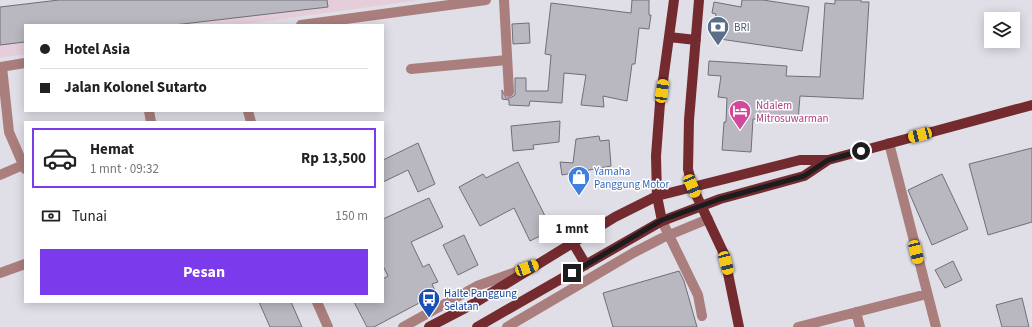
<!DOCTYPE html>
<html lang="id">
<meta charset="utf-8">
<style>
:root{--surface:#fff;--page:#f6f6f6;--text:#222;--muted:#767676;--line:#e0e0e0;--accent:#7c3aed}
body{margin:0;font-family:"Source Sans 3",sans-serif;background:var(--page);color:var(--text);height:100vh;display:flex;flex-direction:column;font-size:15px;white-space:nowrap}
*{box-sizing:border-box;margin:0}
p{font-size:13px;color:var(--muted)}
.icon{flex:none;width:22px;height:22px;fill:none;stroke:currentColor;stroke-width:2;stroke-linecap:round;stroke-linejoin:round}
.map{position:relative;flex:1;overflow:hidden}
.panel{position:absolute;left:24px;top:121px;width:360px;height:182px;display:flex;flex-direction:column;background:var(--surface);border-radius:0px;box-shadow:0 2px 10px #0003}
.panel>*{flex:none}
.guide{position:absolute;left:24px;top:24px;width:360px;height:88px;border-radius:0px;box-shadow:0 2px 10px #0003;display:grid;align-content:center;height:88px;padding:0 16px;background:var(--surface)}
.fabs{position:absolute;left:984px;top:12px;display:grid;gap:8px}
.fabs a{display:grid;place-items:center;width:36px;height:36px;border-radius:0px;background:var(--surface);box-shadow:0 2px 10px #0003;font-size:20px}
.end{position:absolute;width:18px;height:18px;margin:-9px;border:5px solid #1c1c1f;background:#fff;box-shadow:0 0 0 2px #fff}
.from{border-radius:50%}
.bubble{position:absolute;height:28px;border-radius:0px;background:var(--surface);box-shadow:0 2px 10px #0003;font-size:13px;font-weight:700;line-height:28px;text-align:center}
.car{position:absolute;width:12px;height:24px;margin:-12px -6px;border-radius:5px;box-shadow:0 0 3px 1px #0007;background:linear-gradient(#f5c518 24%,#345 0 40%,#f5c518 0 76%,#345 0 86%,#f5c518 0)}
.guide b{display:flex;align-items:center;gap:14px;height:38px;font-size:15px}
.guide b+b{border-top:1px solid var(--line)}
.guide i{width:10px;height:10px;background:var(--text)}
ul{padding:7px 0 0;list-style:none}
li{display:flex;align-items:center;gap:12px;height:60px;margin:0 8px 6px;padding:0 8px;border:2px solid transparent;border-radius:0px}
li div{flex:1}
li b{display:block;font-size:15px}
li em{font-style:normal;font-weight:700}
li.active{border-color:var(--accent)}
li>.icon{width:36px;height:36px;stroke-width:1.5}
.pay{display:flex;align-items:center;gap:10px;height:44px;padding:0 16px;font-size:15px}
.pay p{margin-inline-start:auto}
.cta{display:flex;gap:8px;margin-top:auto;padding:8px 16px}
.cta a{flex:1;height:46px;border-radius:0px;background:var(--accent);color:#fff;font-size:16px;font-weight:700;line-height:46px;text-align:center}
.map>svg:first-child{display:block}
.industrial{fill:#e5ceda}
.building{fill:#b9b7bf;stroke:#706e76}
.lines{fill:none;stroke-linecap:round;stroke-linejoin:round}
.minor{stroke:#aa7e7d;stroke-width:10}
.major{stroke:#742b2f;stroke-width:10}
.route{stroke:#1c1c1f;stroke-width:5}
.labels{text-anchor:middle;stroke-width:3;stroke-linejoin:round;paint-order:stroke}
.service-label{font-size:11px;fill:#4e5e75;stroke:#fff;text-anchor:start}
.hotel-label{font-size:11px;fill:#b23c85;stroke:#fff;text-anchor:start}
.shop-label{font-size:11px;fill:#366cbe;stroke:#fff;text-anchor:start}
.transit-label{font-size:11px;fill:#164399;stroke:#fff;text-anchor:start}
</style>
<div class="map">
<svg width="1032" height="327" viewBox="0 0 1032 327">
<rect width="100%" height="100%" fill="#e0dee6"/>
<path class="industrial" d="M57,0H420L237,25H25V54L0,58V7Z"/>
<path class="building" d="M59,0H327L328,7L174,25H25V42L0,45V7Z
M632,0H649V15H651L649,29L639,28L635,64H632L627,101L603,96L604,107L581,105L586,75L564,73L562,103L530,101L529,106L509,105V100L502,99V90L506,98H510L515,95V78H526V91H548L551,55L545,54L551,3L631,13Z
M742,0H763L809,7L802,51L713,38L716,14L712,13L714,2L741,7Z
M835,0H861V2H869L863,99L800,96L798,121L753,119L751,152L722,150L724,122H726L727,98L718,97L721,76L708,75L709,61L787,66L786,76L820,77L825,3L835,4Z
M529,23L530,43L513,44L512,24Z
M560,121L559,142L533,145L534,149L513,151L511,126Z
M599,136L600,141L609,140L611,166L562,175L560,162L573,163L576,139Z
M418,143L435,184L418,192L408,170L383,182V160Z
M1032,148V222L988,235L969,164Z
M518,162L552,230L530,241L514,208L480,226L459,187L483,174L486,178Z
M942,174L968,229L932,245L908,190Z
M429,198L443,227L411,242L423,267L429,264L438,282L432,284L438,297L422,304L421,302L374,327H367L354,302H383V279L388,276L383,266V219Z
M464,235L478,265L458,275L443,245Z
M953,261L962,280L945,288L935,270Z
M679,271L684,281L697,327H613L603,293Z
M1022,298L1029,327H1002L996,305Z
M259,302H291L302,327H270Z"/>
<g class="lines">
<path class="minor" d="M504,0L509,92
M301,25L486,0
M0,67L25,63
M2,67L9,132L25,169
M411,69L507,60
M149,111L151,122
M248,111L251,122
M889,143L936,327
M0,175L23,165
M662,221L698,295L702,316
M0,273L25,264
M317,302L328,327
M856,312L860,327
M403,327L477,286L527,268
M507,327L633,253L662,238L708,219
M798,327L927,294"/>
<path class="major" d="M699,0L689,120L688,169L692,186L724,254L739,327
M669,37L696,40
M662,221L657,196L656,156L660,103L674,0
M573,243L586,265
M429,327L473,304L615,217L657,196L800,160H828
M477,327L662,221L720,199L804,176L828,160L1032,105"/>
</g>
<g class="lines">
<path class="route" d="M572,273L662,220L720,199L804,176L828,160L861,151"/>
</g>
<defs>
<g id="bank-pin" transform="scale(1.15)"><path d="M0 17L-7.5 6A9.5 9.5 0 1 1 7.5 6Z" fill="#5c6f8a" stroke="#fff"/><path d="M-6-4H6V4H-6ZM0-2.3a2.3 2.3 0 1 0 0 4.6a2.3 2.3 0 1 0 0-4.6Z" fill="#fff"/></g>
<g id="hotel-pin" transform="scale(1.15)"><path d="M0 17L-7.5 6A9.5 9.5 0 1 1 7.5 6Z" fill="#d1479c" stroke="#fff"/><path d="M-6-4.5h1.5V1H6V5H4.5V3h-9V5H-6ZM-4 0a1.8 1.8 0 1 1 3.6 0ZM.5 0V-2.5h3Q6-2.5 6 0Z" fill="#fff"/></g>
<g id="shop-pin" transform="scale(1.15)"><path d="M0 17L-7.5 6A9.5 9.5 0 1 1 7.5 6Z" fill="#3f7fe0" stroke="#fff"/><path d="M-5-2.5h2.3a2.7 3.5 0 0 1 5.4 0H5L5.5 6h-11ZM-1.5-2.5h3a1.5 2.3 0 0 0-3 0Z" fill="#fff"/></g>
<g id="bus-pin" transform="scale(1.15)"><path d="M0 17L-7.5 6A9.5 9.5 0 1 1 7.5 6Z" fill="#1a4fb4" stroke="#fff"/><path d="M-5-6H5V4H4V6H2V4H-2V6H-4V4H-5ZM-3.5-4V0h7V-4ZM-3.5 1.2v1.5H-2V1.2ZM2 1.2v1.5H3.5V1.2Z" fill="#fff"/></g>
</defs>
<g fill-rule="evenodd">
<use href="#bank-pin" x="718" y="27"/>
<use href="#hotel-pin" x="740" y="111"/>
<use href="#shop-pin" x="579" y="177"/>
<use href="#bus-pin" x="429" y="299"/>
</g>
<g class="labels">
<g class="service-label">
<text x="734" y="31">BRI</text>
</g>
<g class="hotel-label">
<text x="756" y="109">Ndalem<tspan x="756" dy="13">Mitrosuwarman</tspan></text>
</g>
<g class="shop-label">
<text x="594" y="175">Yamaha<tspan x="594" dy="13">Panggung Motor</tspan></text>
</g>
<g class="transit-label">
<text x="444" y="297">Halte Panggung<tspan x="444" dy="13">Selatan</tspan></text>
</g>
</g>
</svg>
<div class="fabs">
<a><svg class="icon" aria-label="layers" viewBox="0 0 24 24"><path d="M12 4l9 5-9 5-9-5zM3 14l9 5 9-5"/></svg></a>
</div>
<i class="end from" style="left:861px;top:151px"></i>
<i class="end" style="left:572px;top:273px"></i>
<div class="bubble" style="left:539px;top:215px;width:66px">1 mnt</div>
<i class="car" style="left:662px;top:91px;rotate:8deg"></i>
<i class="car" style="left:920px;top:135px;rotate:255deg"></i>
<i class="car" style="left:692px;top:186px;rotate:157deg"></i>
<i class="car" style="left:916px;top:252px;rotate:166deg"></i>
<i class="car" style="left:726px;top:263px;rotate:165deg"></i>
<i class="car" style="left:527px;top:268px;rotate:70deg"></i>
<div class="guide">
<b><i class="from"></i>Hotel Asia</b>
<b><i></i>Jalan Kolonel Sutarto</b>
</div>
<section class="panel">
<ul>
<li class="active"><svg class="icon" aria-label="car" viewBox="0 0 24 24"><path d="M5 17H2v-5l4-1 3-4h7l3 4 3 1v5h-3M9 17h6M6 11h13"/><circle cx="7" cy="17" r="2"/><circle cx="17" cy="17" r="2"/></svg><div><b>Hemat</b><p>1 mnt · 09:32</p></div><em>Rp 13,500</em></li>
</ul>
<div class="pay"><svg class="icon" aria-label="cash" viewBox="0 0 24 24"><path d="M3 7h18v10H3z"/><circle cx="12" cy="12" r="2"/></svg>Tunai<p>150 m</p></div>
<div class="cta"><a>Pesan</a></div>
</section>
</div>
